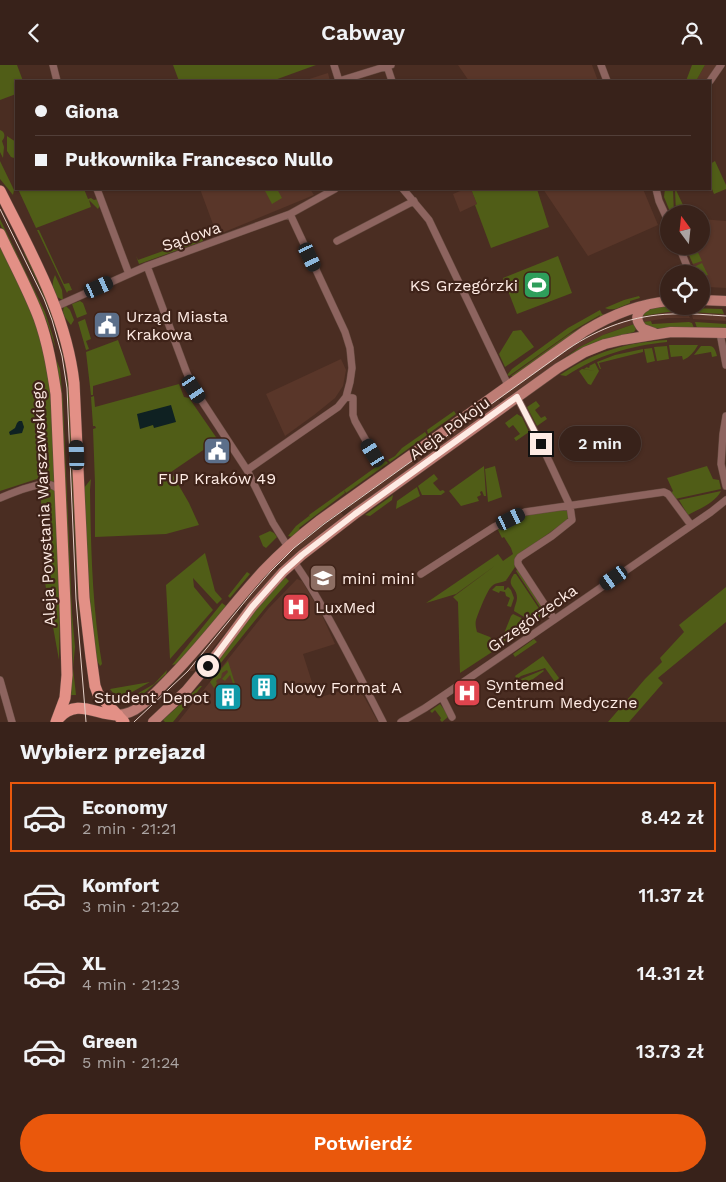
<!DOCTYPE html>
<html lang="pl">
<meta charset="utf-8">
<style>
:root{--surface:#38221a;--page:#3f2a23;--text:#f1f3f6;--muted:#aba4a2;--line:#523f39;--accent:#ea580c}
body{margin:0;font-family:"Work Sans",sans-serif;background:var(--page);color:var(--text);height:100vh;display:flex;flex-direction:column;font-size:19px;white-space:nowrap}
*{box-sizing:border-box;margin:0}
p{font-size:16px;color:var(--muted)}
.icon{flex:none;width:28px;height:28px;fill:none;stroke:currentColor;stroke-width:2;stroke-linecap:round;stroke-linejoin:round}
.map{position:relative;height:657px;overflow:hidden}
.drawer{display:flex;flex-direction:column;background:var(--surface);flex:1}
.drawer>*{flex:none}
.hud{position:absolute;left:15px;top:15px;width:696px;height:110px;border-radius:0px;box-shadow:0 1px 4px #0004,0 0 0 1px var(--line);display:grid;align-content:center;height:110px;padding:0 20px;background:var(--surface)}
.needle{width:32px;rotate:345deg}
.controls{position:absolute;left:660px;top:140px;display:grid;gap:10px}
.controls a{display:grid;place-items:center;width:50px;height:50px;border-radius:50%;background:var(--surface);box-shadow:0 1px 4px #0004,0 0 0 1px var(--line);font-size:25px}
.end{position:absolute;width:22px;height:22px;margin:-11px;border:6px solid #feebe4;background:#111;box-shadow:0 0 0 2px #111}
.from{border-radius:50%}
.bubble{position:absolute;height:35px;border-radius:18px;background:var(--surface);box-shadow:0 1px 4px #0004,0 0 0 1px var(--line);font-size:16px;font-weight:600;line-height:35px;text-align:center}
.car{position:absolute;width:15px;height:30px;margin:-15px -8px;border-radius:6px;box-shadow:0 0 4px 1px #0007;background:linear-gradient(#222 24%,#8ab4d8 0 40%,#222 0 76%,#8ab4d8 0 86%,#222 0)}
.hud b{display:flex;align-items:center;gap:18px;height:48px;font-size:19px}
.hud b+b{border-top:1px solid var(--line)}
.hud i{width:12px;height:12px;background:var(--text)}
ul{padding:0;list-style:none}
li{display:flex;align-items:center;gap:15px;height:70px;margin:0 10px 8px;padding:0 10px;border:2px solid transparent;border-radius:0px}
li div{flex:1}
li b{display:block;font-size:19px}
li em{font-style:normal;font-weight:600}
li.on{border-color:var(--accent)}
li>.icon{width:45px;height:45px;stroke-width:1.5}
h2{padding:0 20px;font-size:22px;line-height:60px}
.cta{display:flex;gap:10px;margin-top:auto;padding:10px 20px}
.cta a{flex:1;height:58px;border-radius:30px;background:var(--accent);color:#fff;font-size:20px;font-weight:600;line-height:58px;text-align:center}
header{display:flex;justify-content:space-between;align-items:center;height:65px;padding:0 20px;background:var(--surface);font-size:22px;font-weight:600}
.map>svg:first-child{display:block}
.built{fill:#593629}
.green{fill:#505d17}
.water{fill:#0f2122}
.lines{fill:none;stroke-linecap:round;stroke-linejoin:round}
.street-casing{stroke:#674b41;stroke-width:8}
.secondary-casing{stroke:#674b41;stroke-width:11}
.primary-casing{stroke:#674b41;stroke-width:12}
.street{stroke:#8d645f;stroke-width:7}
.secondary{stroke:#be7d75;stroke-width:10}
.primary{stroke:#e39086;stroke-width:11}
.tram{stroke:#e4d0c8;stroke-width:1}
.route{stroke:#feebe4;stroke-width:6}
.labels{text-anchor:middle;stroke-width:4.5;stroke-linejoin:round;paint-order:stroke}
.street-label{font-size:16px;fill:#feebe4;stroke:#3f2319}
.poi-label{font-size:16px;fill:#feebe4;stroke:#3f2319;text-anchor:start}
</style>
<header><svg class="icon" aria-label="back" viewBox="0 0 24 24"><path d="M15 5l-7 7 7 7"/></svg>Cabway<svg class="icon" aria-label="person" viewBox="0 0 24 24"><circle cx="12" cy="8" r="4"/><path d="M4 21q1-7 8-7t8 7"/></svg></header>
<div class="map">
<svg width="726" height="657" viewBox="0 0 726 657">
<rect width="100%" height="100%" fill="#4a2d22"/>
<path class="built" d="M458,0H592L598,16H469Z
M705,0H717L707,16H696Z
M328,8L330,16H303Z
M200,124H310L314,130L217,170Z
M465,124H471L477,139L460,147L453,129Z
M543,124H643L658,160L588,191Z
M701,154L726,156V223L708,222L703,220L701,217V209H697L685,181H701Z
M668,247H687L690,253H668L643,257L642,251Z
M691,247L724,249L726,256L693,254Z
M633,253L634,259L608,268L589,277L573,286L505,335L501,331L579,275L603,263Z
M341,294L346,305L343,321L335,333L314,350L285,371L266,329Z
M497,333L501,338L352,445L348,440Z
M340,446L344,451L307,479L281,502L277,498L306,471Z
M274,502L278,506L247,541H246L242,537Z
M297,514L302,516L321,548L335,579L303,589L317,633L358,621L378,657H178L268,544Z
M235,546L240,550L195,605L193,606H190V602L192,599Z"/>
<path class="green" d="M0,0H17L23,16H16V29L0,35Z
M173,0H316L272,16H179Z
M692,0H705L696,16H686Z
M0,65C6,67 5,73 2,76L4,82L3,93L0,87Z
M7,71L16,77L14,82L16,86V100L14,93L11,92L7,86Z
M0,96L14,125L13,130L0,114Z
M715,96L726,120V124L714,129L710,119V99Z
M18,124H84L88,134L91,133L94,135L98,134L100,140L98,144L89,135L91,142L36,163Z
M264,124H277L282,133L272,139Z
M471,124H537L549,162L491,183L475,140L477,139Z
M665,124H673L674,149H671L664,132Z
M675,124H678L676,125L683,140L686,139V140L684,149H676Z
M0,154L45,247L53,272L56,285L48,260L41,243L0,159Z
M37,165H39L64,219L69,218L72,225L68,226L67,228Z
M202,172L203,176L139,199L136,191L138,195Z
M0,179C15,210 30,240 40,272C45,291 48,310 51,329L60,538L59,595L44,512L40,409V413L0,426Z
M685,181H695L702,196L693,199Z
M24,186L44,228L59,265L68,309L77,483L79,554L67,309C64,293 61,276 55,260C47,235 35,212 24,188Z
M558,191L572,228L517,249L503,213Z
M702,198L708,210L701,212V209H697L694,202Z
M55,210L62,225L63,235L57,232C53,224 51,219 55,210Z
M639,231L640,233L630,236V238C622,241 613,247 605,243L624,235Z
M80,236L83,238L87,249L77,253L72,239Z
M65,240L70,245L74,255L71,260C66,253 60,249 65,240Z
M669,240V241H684L687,247H668L642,251L647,245Z
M689,243L722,244L724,249L691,247Z
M600,245L602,249L606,250L514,311H511L568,270L600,251V250L574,265L509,311L507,310L512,304L568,263Z
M85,254L91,274L86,276L89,284L86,285L78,257Z
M651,256L652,259L689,257L692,258L694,263L674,262L651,264L649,263L643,257Z
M695,257L726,259V263H697Z
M634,259L636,264L634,267L614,272L505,335L580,282L603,270Z
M521,265L534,282L505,302L499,289L513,266Z
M118,275L131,310L93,321V330H91L86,287Z
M667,275V277C629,281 598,290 566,311L560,310C596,286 625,278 667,275Z
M669,280H698C694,287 690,292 683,295L682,291L671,292V293Z
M667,281L669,294L657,296L654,282Z
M701,281C712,281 714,279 717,291L712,292L711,287L694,290Z
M652,283L655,296L647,298L644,284Z
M643,284V287L599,298L601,304H600L597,297L615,290Z
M56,294L60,304L63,338L72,548L75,582L73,603L76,630H71L73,600L62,351Z
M595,298L599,306L591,320L588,319L579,306L582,304L596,306L584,304L587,302L588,303L590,302L589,301Z
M179,319L184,332L189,333L218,375L171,407L189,438L199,460L166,469L95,472V418L93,364L96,363L95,361H93L91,332L94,331L95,342Z
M536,336L540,341L535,345L541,353L545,351L547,354L537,361L527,342Z
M454,346L456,349L428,369L427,365Z
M517,349L522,352L529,367L516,376L514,373L520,369L513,360L509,363L505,358Z
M425,367L427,370L390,397L388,395L395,391L402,383Z
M386,396L388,398L346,428L344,425L380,399Z
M484,401L486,431H484L482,426L480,427L481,430L477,432L479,436L461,441L449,426Z
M495,401L502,432L488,437L485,404Z
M707,401L713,414L719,415L721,424L675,434L671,428L673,426L667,413Z
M434,409L438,414L433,418L440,426L443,425L445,427L441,430H422L418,421Z
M91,414L90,425C91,483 92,541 102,599L100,601L95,592L92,564L84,443V423Z
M417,422L420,431L396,444L397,436Z
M344,425L345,428L299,463L301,466L292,472L288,471L296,461L309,451L310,452L309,450Z
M721,426C715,438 699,444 688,450L679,435Z
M393,430L392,435L370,451L365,450Z
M563,443L568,447V453L566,456L517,491L514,497L515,502L507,514H506L507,515C502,518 496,517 492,521C487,525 478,549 476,555C475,559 476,563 477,567L490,572L493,576L491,582L492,587L460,608L458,537L453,532L496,500L456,529L426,538L498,489L503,496L513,489L511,483L504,472L502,473L498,465L500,462L525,451L540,447Z
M270,466L274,468L277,472L266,483L263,481L259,471Z
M205,488L215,526L222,534L217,539L193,513L194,522L213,545L170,594L166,520Z
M518,504L547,548L545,550L516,506Z
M247,507L250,509L230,533L228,531Z
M514,509H516L544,551L535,557L531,556L514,546C514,542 517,537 517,533C517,521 505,522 514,509Z
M284,511L289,516L266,542L207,615V608L249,551Z
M496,521H504V525H505L508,522L511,525L514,533L511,542L507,541L510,533L506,531L505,527L500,526L499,528L492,525Z
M726,522V557L658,613L663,618L629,657H608L645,614L662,597L660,593L684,567L679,560Z
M236,529V533L188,588L176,599L172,600L222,538L226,541Z
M513,549L532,558L531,559L499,581L497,580V577L501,576L511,551Z
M534,574L537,577L515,592L513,589Z
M543,591L559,613L555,617L545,603L521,611L517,614L515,611Z
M228,596L237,625L236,627L230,610L225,616L222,614L228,607L227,605L222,608L221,613L218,614L216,616L217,618L216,619L217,620L214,623L210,617Z
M167,605L166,609L133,638L130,633L154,619Z
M543,605L544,606L525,620L521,614Z
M150,617L125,631L113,628L110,624Z
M200,621H202L173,657H165L163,655Z
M440,639L446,647L448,652L442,657L440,655L441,653L435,645L432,648L430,646Z"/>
<path class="water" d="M171,340L176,357L154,363L153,360L140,364L137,349Z
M19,356H22L24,362L22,368L10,370L9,367L15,363L17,358Z"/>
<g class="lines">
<g class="street-casing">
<path id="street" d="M53,0L57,16
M334,0L339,16
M601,0L607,16
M387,1L392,16
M339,16L391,0
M710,16L721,0
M97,124L129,209
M403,124L429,155L508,320
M656,124L659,136L669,158
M337,176L414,136
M679,181L690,209
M147,201L186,306L194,324L247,405L273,458L288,482
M55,242L147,201L290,149L335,124
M720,268L726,300
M346,332L353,333V350L355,356L373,388
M517,332L541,379L570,441L572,455L552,471L520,492L518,495V499L554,554
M726,351L723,369L721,399L726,421
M247,405L338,342L346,332L350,317L352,303L350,283L345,267L290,149
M0,433C12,428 34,419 46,419C52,419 56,422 60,426
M294,497C307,515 318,534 329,554C348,588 365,622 383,657
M421,509L494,462L525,447L664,427L668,429L691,460
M0,615L12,657
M442,632L452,652
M401,657L425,643L462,618L711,447L726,435"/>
</g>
<g class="secondary-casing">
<path id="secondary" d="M701,235L726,236
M646,241C635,247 635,256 643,264L654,268
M118,650C126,649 133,647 139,642C149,635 158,625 167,616C202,581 230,542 263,506C280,488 299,471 320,455L585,266C611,250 638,239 669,236
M153,657L186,626L217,589L252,542L283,507L302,490L355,449L558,303L585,287L605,279L622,275L671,267L726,268"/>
</g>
<g class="primary-casing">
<path id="primary" d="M0,126C31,188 66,248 74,318L84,533L91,592L95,621L98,629L124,657
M0,169C13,197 28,224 39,253C48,278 52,303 56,329L65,540L67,610L65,633L56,657
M59,653C77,633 96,650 118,650"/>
</g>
<use href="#street" class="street"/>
<use href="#secondary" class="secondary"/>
<use href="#primary" class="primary"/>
<path class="tram" d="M0,144L44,234L52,255L62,291L67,323L76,534L86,657
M134,657L188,606L251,529L271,506L294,483L324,459L568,284C599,263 634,250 672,249C690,248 708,250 726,251"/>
</g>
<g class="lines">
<path class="route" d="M208,601L252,542L283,507L302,490L355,449L517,332L541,379"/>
</g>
<defs>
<g id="stadium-square" transform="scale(1.4375)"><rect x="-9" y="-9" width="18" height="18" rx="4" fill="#2e9e5b" stroke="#3f2319"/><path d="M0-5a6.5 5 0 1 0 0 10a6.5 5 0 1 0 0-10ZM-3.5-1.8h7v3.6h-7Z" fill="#fff"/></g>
<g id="civic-square" transform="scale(1.4375)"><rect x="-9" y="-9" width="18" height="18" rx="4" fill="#5c6f8a" stroke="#3f2319"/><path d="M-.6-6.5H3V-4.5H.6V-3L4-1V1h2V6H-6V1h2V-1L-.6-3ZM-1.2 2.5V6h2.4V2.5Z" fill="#fff"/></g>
<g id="school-square" transform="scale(1.4375)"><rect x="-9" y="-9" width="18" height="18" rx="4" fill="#8d6e63" stroke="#3f2319"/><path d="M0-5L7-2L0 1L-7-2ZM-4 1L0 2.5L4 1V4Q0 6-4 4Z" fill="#fff"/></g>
<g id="hospital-square" transform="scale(1.4375)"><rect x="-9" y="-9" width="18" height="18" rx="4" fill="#e0444e" stroke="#3f2319"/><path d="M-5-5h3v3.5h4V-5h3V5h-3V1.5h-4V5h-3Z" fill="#fff"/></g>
<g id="building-square" transform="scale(1.4375)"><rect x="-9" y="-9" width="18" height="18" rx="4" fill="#0f9aa8" stroke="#3f2319"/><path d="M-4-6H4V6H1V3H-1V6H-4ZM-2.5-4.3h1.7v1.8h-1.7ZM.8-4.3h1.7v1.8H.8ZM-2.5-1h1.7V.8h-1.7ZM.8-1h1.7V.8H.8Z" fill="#fff"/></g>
</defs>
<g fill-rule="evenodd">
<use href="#stadium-square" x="537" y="220"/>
<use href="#civic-square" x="107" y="260"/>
<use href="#civic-square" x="217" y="386"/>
<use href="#school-square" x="323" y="513"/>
<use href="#hospital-square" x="296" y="542"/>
<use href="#building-square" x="264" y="622"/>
<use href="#hospital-square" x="467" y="628"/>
<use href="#building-square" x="228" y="632"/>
</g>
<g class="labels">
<g class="street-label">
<text transform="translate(191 171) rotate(-19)" y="6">Sądowa</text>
<text transform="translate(449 363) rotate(-36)" y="6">Aleja Pokoju</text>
<text transform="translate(43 439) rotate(-93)" y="6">Aleja Powstania Warszawskiego</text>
<text transform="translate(532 553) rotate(-35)" y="6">Grzegórzecka</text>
</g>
<g class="poi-label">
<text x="518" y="226" text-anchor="end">KS Grzegórzki</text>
<text x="126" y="257">Urząd Miasta<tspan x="126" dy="18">Krakowa</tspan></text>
<text x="217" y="419" text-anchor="middle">FUP Kraków 49</text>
<text x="342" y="519">mini mini</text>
<text x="315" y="548">LuxMed</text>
<text x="486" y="625">Syntemed<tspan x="486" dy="18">Centrum Medyczne</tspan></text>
<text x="283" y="628">Nowy Format A</text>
<text x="209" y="638" text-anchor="end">Student Depot</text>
</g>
</g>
</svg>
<div class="controls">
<a><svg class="needle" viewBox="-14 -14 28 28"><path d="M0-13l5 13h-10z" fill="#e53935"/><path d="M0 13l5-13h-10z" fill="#aba4a2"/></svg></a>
<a><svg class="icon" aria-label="locate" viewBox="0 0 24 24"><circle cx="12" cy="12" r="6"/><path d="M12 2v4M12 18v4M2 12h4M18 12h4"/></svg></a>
</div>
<i class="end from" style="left:208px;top:601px"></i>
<i class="end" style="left:541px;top:379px"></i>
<div class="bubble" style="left:559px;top:361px;width:82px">2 min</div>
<i class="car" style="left:310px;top:192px;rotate:155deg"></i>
<i class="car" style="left:99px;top:222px;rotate:66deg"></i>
<i class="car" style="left:194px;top:324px;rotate:147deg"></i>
<i class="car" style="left:373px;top:388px;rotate:328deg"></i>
<i class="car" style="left:77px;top:390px;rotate:358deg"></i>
<i class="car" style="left:511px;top:454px;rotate:64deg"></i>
<i class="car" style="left:614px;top:513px;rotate:235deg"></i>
<div class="hud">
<b><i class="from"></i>Giona</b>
<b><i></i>Pułkownika Francesco Nullo</b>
</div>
</div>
<section class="drawer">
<h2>Wybierz przejazd</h2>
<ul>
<li class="on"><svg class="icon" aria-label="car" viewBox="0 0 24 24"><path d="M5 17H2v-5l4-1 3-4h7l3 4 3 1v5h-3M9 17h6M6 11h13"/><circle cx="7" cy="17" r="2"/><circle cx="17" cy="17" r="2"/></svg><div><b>Economy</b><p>2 min · 21:21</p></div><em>8.42 zł</em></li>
<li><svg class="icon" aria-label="car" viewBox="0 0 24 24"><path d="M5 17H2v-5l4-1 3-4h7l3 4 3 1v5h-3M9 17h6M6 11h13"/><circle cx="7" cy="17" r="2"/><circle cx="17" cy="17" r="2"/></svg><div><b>Komfort</b><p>3 min · 21:22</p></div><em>11.37 zł</em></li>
<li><svg class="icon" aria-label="car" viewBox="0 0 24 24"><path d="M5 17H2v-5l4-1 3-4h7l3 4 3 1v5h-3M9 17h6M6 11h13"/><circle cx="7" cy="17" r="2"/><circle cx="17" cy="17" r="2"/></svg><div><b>XL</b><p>4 min · 21:23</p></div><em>14.31 zł</em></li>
<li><svg class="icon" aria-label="car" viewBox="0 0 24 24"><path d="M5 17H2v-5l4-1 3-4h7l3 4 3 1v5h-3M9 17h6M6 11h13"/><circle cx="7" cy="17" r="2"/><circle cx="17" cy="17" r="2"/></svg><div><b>Green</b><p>5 min · 21:24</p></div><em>13.73 zł</em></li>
</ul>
<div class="cta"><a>Potwierdź</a></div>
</section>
